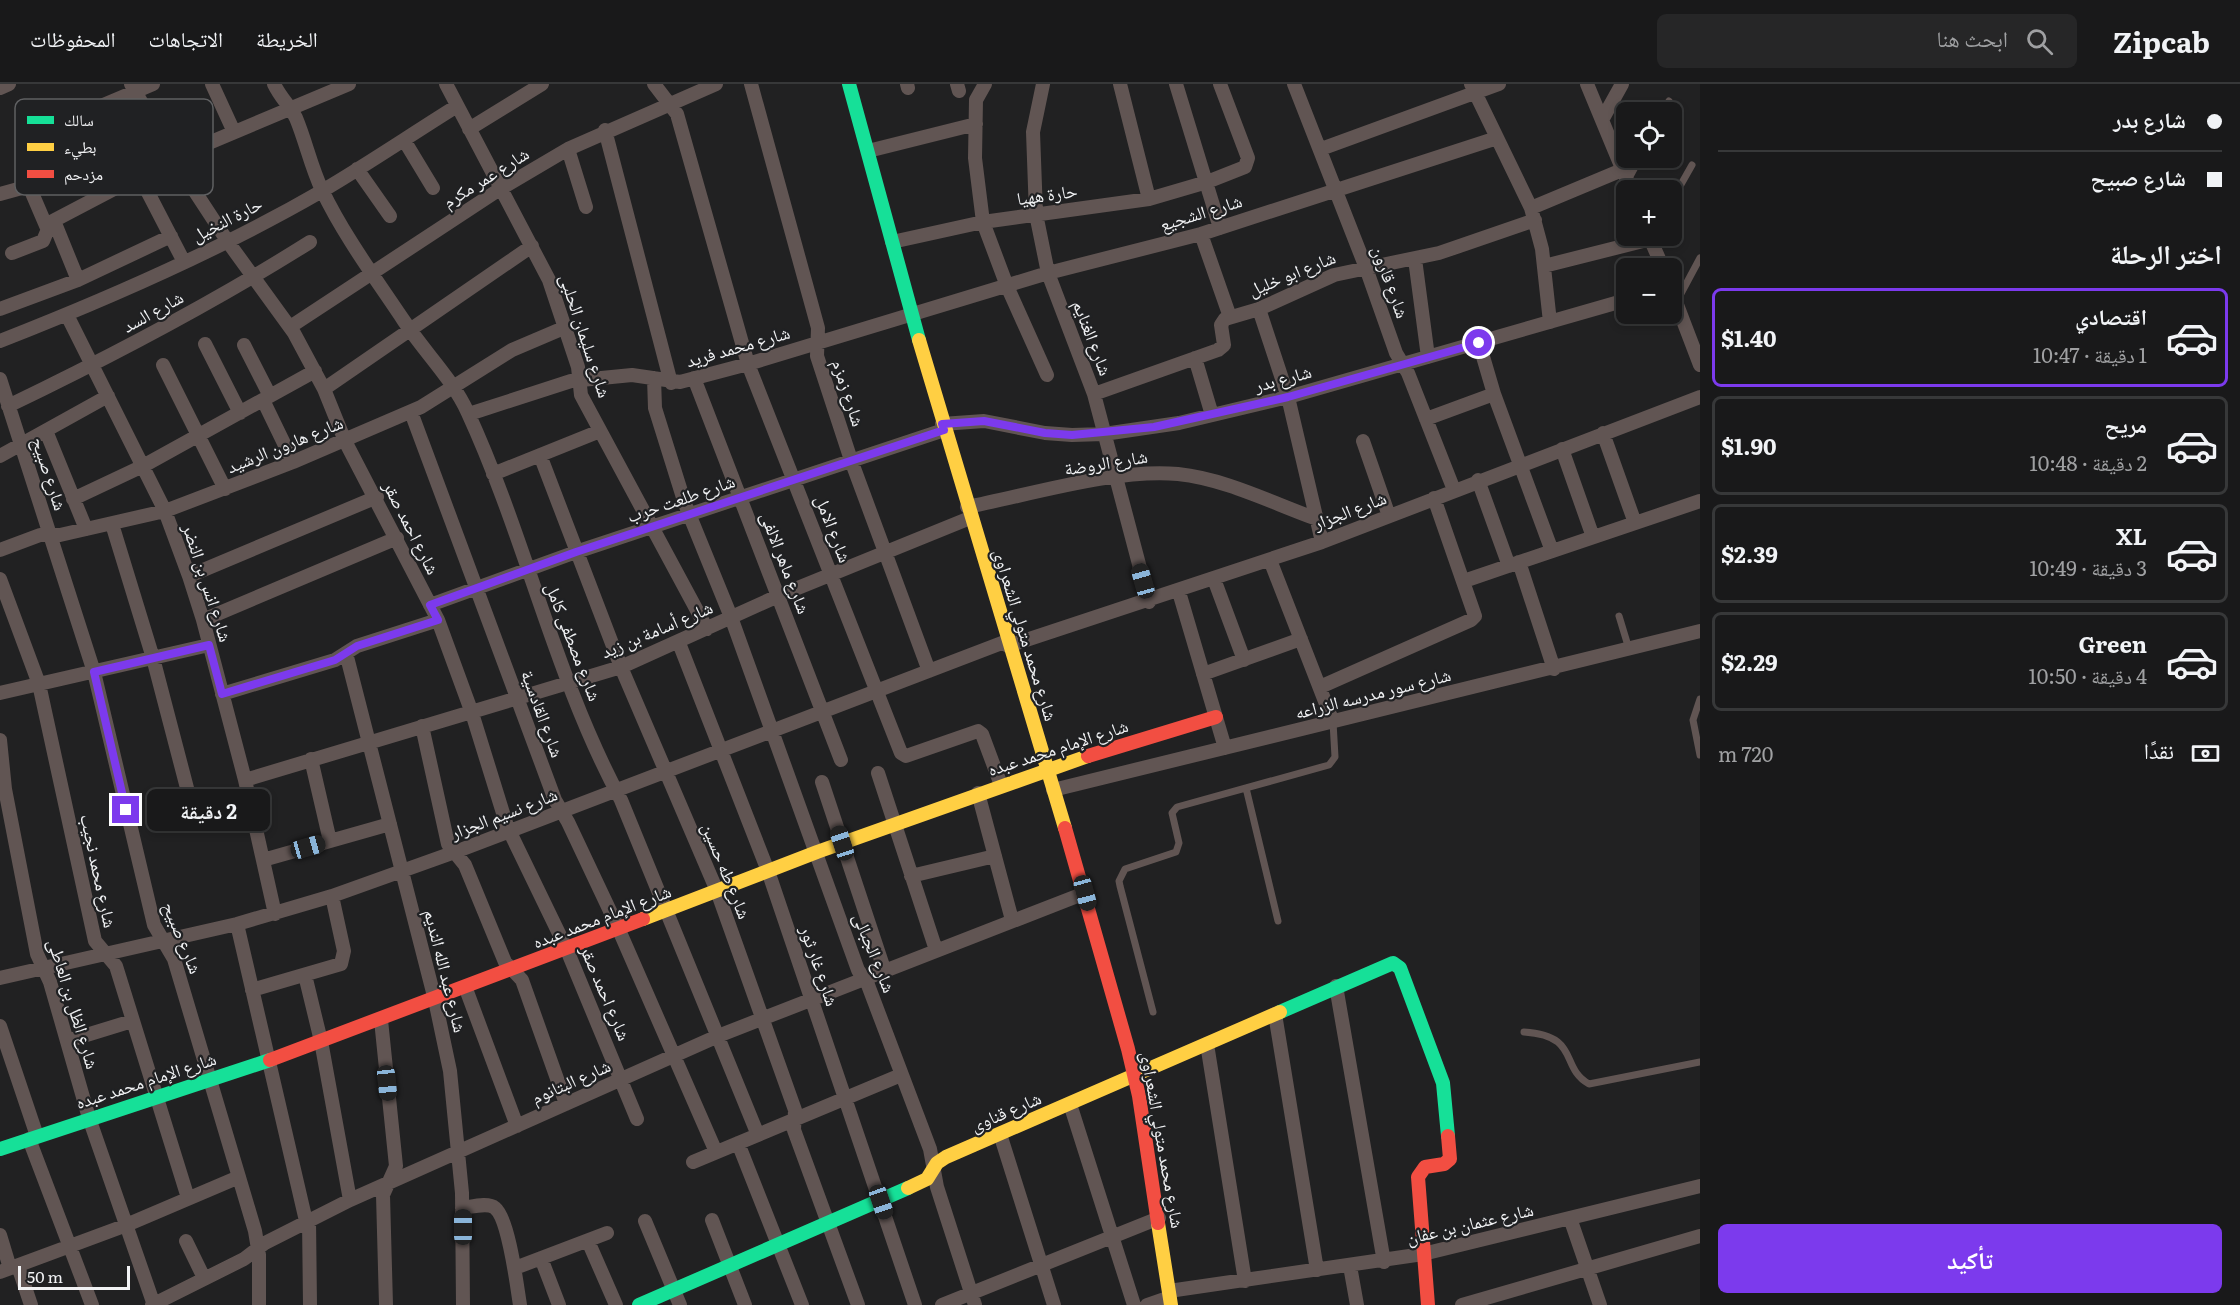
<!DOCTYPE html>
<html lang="ar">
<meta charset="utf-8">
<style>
:root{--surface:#19191a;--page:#262627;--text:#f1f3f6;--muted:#9fa0a2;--line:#373839;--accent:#7c3aed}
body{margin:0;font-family:Literata,"Noto Naskh Arabic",serif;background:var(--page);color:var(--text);direction:rtl;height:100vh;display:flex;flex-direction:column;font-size:22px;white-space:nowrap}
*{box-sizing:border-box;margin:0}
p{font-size:20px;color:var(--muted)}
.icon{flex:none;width:33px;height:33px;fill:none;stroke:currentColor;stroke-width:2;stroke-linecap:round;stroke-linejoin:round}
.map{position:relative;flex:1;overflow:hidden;direction:ltr}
.sheet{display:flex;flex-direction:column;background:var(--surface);width:540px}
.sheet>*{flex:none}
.guide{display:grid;align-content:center;height:132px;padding:0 18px;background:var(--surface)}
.fabs{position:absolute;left:1616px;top:18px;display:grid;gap:12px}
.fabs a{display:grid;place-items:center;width:66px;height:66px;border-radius:9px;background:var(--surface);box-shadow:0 3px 9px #0003,0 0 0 2px var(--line);font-size:30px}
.scale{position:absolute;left:18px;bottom:15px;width:112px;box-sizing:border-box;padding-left:6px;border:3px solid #f1f2f4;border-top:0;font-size:16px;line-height:21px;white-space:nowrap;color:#f1f2f4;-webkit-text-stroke:4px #202123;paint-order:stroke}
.end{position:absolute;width:27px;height:27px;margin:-14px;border:8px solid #7c3aed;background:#fff;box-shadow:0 0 0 3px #fff}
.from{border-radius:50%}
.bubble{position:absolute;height:42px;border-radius:9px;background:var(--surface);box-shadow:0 3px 9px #0003,0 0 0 2px var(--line);font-size:20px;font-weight:700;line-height:42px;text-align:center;direction:rtl}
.car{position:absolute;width:18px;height:36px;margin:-18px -9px;border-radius:8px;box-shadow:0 0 4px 2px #0007;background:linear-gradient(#222 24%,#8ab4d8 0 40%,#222 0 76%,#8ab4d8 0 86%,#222 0)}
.guide b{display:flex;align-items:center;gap:21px;height:57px;font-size:22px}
.guide b+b{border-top:2px solid var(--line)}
.guide i{width:15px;height:15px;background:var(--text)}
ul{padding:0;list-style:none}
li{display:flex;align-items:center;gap:18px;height:99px;margin:0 12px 9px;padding:0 6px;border:3px solid var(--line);border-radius:9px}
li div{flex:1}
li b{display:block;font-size:22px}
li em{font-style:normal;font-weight:700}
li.selected{border-color:var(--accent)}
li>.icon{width:54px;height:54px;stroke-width:1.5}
h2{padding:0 18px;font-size:27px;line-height:72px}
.pay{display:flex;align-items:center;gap:15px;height:66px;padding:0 18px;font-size:22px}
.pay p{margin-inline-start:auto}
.action{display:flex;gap:12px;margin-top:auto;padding:12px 18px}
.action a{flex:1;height:69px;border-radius:9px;background:var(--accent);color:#fff;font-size:24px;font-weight:700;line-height:69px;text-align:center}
header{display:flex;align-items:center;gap:36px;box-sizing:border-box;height:84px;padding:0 30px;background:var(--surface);border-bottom:2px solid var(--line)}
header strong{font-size:28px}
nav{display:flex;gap:33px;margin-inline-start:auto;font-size:21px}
.search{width:420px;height:54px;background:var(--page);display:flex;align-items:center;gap:15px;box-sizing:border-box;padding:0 21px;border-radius:9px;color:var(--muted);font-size:22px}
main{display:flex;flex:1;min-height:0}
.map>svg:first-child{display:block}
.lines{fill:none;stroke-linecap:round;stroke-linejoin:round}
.lane{stroke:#615553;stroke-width:7}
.street{stroke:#615553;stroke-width:14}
.fast{stroke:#16e098;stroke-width:14}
.slow{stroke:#ffcf43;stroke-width:14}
.jam{stroke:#f24e42;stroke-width:14}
.route{stroke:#7c3aed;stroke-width:8}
.labels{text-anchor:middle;stroke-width:4.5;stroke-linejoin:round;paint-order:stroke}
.street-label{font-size:18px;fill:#f1f2f4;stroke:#202123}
.key{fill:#202123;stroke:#5f6062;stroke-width:1.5}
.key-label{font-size:16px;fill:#f1f2f4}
</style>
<header>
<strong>Zipcab</strong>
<div class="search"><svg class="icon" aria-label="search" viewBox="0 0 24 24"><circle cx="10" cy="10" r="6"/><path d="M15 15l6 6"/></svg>ابحث هنا</div>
<nav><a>الخريطة</a><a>الاتجاهات</a><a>المحفوظات</a></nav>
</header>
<main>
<section class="sheet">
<div class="guide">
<b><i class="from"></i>شارع بدر</b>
<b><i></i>شارع صبيح</b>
</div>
<h2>اختر الرحلة</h2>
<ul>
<li class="selected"><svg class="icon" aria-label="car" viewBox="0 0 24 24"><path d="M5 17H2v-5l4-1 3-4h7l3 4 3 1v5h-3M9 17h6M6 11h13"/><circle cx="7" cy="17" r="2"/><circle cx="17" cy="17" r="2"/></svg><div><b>اقتصادي</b><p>1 دقيقة · 10:47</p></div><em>$1.40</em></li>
<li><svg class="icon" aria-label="car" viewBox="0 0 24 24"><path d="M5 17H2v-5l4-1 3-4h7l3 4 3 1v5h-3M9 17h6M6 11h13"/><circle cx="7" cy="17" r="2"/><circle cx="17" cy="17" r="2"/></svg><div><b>مريح</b><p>2 دقيقة · 10:48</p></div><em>$1.90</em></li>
<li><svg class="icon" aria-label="car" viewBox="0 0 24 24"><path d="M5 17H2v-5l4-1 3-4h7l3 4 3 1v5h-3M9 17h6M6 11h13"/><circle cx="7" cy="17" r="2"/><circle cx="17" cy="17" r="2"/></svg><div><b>XL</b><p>3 دقيقة · 10:49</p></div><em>$2.39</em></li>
<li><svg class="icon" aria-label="car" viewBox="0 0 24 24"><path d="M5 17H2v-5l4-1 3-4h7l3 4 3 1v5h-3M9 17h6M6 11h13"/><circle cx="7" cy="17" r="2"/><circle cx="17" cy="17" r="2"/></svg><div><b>Green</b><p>4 دقيقة · 10:50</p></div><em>$2.29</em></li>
</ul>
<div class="pay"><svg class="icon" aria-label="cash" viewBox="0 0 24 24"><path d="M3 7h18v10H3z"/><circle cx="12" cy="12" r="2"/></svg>نقدًا<p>720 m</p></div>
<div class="action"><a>تأكيد</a></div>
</section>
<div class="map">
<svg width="1700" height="1221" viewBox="0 0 1700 1221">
<rect width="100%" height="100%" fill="#212122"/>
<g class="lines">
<path class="lane" d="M1663,28L1669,17
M1628,96L1640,74
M1671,118L1692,81
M1677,217L1700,174
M1619,532L1629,565
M1700,615L1693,636L1700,671
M1246,704L1278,837
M1153,928L1120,802L1119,797L1125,785L1176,768L1179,759L1172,729L1177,723L1329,681L1335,673L1333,638
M1524,948C1581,952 1559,983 1589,1000L1700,978"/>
<path class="street" d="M131,0L173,74L228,158L294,249L324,305L345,357L438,536L472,629L507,742L567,866L637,1035
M212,0L234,48
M274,0C280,13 290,22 296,34C306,58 311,83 322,106C344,152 376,195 404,237C425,269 452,294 468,329C526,455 555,594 621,716L758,1051
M446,0L549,196L578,283L581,311L707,545
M654,0L677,30L748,280L901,669L906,672L978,647L982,650L1001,701
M751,0L818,244L817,272L851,376L929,587
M907,0L908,4
M957,0L959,7
M985,0L976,16L975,74L983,138L1007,202L1047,291
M1043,0L1033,48L1036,130L1048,189L1094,310L1149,518
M1120,0L1149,115
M1176,0L1220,144
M1294,0L1366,184L1396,269L1408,289L1454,406
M1471,0L1531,124L1542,165L1550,238
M1587,0L1631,106
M0,4L9,0
M1602,36L1622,0
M469,45L542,0
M605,46L671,299
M42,47L153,0
M404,56L433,104
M568,65L586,123
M1321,65L1499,0
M868,67L976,40
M357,85L390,132
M140,93L184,178
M0,110L29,102L47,144
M1531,124L1622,86
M54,137L78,196
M1201,150L1230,233
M1649,152L1663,184
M892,158L983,138L1149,115L1207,98L1245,83L1248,74L1220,0
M12,169L43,157L51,138L173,74L349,0
M1415,175L1428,273
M1544,182L1651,155
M1671,205L1700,281
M0,225L78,196L171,152
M1259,225L1288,313L1322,458
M67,231L165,427L189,492L203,536L245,696L275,830
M290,243L500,105L568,65L716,0
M0,257C110,214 220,166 322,107C368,80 412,50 457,22
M1479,259L1494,310L1552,467
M205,260L240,329
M244,261L270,312
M1195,274L1212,331
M163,281L225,405
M654,294L655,324L685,420L731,533L858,886L868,901L930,1065L937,1103L975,1221
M694,294L841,676
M0,295L94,588L154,841L174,875L255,1147L259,1171V1221
M324,305L532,162
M1094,310L1218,266L1224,261L1221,241L1225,235L1259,225L1334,191L1439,169L1535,136
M263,316L293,378
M8,322C112,272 213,219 310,158
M411,328L555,716L568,738L619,846L716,1068
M469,330L571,297L632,291L680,298L748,280L1048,189L1201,150L1497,54
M1426,335L1494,310
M942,340L984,337L1045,349L1072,351L1104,350L1179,339L1288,313L1626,216
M46,347L86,445
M1603,349L1635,439
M1363,357L1389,432
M1562,365L1593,453
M540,371L621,583L717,807L795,1026L794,1046L858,1221
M0,372L108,312
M493,390L600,347
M1478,396L1509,482
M73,415L143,382L315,287
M967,423C1029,411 1117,384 1178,390C1226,395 1272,419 1317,435
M112,440L153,574L193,727
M0,466L40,451H60L165,427L293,378L421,323L512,266L566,243
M1270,476L1333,638
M1519,478L1554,585
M189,492L377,413
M0,495L39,600L95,857L116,882L188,1114
M1214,495L1244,576
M1464,497L1700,417
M1179,508L1225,664
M430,521L576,468L944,346
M203,536L397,454
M679,559L768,787L915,1221
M1008,562L1322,458L1700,313
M346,569L435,916L450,987L462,1109L463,1221
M1203,590L1301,555
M1320,603L1471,536L1475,532L1434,414
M0,609L209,561
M222,610L335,576L357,562L438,536
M422,642L448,760L465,781L505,878L522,896L566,1020
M0,656L5,705L37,870L50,898L89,1034L154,1221
M311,675L330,757
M878,689L936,866
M245,696L621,583L778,512L970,434
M822,698L884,885
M1053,706L1700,547
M978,709L1012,836
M263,776L390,740
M911,792L995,772
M237,840L306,1137
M305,891L321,957L350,1116
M0,894L237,840L332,812L455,768L1007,557
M1336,902L1384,1178
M466,905L517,1042
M252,906L341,880L344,867L332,812
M1275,930L1317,1186
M381,936L396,1082L383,1111L386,1221
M0,942L37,1052
M67,957L132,937
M1207,960L1245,1197
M1070,1020L1134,1221
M1000,1050L1054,1221
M29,1055L92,1221
M738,1059L802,1221
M693,1078L901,991
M462,1124C471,1123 488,1118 495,1124C509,1135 517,1203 520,1221
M1570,1134L1600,1221
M309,1136L310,1221
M712,1136L745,1221
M645,1137L680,1221
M0,1151L10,1184
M186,1157L204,1194
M588,1157L616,1221
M541,1174L559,1221
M18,1182L31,1221
M1350,1182L1357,1221
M515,1184L607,1149
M0,1188L124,1142L239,1093
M1169,1207L1423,1170L1700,1102
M152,1221L244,1175L265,1159L350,1116L718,952L1085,809
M942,1221L1159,1134
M1147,1221L1170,1213
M1462,1221L1700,1152"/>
<path class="fast" d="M849,0L919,256
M1280,928L1393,879L1400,884L1443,999L1448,1052
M0,1065L270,976
M639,1221L908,1104"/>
<path class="slow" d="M919,256L1065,744
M643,835L817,768L1088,672
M908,1104L927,1095L937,1079L946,1073L1280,928
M1158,1139L1171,1221"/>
<path class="jam" d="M1088,672L1216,633
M1065,744L1128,965L1139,1012L1158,1139
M270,976L643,835
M1428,1221L1418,1093L1425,1083L1444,1080L1450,1075L1448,1052"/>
</g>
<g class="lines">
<path class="route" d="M126,726L94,588L209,561L222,610L335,576L357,562L438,536L430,521L576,468L944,346L942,340L984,337L1045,349L1072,351L1154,343L1288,313L1479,259"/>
</g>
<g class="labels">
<g class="street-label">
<text transform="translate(486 94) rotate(-32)" y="6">شارع عمر مكرم</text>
<text transform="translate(1047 111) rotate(-8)" y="6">حارة ههيا</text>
<text transform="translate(1201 129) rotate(-17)" y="6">شارع الشجيع</text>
<text transform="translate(227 136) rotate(-27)" y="6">حارة النخيل</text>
<text transform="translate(1292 190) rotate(-22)" y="6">شارع ابو خليل</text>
<text transform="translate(1390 198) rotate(70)" y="6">شارع قارون</text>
<text transform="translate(153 228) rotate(-29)" y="6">شارع السد</text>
<text transform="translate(585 252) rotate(72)" y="6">شارع سليمان الحلبى</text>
<text transform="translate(1092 254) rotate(69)" y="6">شارع الغنايم</text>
<text transform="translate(738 263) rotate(-16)" y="6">شارع محمد فريد</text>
<text transform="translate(1283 295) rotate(-15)" y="6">شارع بدر</text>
<text transform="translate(848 309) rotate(72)" y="6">شارع زمزم</text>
<text transform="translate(285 361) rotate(-22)" y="6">شارع هارون الرشيد</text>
<text transform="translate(1106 379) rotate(-9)" y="6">شارع الروضة</text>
<text transform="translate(49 390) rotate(72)" y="6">شارع صبيح</text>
<text transform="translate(681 415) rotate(-19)" y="6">شارع طلعت حرب</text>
<text transform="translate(1350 427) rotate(-21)" y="6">شارع الجزار</text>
<text transform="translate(411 444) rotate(63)" y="6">شارع احمد صقر</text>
<text transform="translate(833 445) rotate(69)" y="6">شارع الامل</text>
<text transform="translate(785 479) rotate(69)" y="6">شارع ماهر الالفى</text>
<text transform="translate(207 499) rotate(72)" y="6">شارع انس بن النضر</text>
<text transform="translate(657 546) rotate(-23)" y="6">شارع أسامة بن زيد</text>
<text transform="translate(1025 551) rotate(73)" y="6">شارع محمد متولي الشعراوى</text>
<text transform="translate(573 558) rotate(69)" y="6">شارع مصطفى كامل</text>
<text transform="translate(1373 610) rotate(-14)" y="6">شارع سور مدرسه الزراعه</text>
<text transform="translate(542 630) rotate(70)" y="6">شارع القادسية</text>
<text transform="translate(1058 664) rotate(-18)" y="6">شارع الإمام محمد عبده</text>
<text transform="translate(504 730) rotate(-21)" y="6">شارع نسيم الجزار</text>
<text transform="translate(98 787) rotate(78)" y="6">شارع محمد نجيب</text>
<text transform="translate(726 787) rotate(68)" y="6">شارع طه حسين</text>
<text transform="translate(602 833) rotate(-21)" y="6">شارع الإمام محمد عبده</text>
<text transform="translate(182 854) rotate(68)" y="6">شارع صبيح</text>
<text transform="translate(874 869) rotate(68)" y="6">شارع الجبالى</text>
<text transform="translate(819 882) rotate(71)" y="6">شارع غار ثور</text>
<text transform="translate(445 887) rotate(76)" y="6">شارع عبد الله النديم</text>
<text transform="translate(605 909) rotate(67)" y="6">شارع احمد صقر</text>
<text transform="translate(73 920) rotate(73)" y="6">شارع الظل بن العاطى</text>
<text transform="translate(146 997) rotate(-18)" y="6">شارع الإمام محمد عبده</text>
<text transform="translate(571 998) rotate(-24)" y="6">شارع البتانوم</text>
<text transform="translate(1006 1028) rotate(-23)" y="6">شارع قناوى</text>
<text transform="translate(1162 1056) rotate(80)" y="6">شارع محمد متولي الشعراوى</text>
<text transform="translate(1470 1140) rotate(-13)" y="6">شارع عثمان بن عفان</text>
</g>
</g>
<rect x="15" y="15" width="198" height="96" rx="9" class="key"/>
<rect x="27" y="32" width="27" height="8" fill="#16e098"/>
<rect x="27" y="59" width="27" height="8" fill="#ffcf43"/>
<rect x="27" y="86" width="27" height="8" fill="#f24e42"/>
<g class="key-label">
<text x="64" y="42">سالك</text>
<text x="64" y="69">بطيء</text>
<text x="64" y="96">مزدحم</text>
</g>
</svg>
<div class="fabs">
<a><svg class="icon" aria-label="locate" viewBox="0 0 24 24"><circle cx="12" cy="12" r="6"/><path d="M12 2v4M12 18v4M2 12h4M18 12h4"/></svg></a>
<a>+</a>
<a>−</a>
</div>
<div class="scale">50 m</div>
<i class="end from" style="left:1479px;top:259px"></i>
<i class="end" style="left:126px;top:726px"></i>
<div class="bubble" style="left:147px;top:705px;width:123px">2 دقيقة</div>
<i class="car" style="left:1143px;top:497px;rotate:344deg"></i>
<i class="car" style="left:842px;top:759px;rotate:342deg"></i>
<i class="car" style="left:308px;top:763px;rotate:74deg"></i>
<i class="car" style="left:1085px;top:809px;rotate:165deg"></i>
<i class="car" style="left:387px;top:999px;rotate:174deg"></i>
<i class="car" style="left:881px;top:1118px;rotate:161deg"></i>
<i class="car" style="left:463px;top:1143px;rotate:0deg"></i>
</div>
</main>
